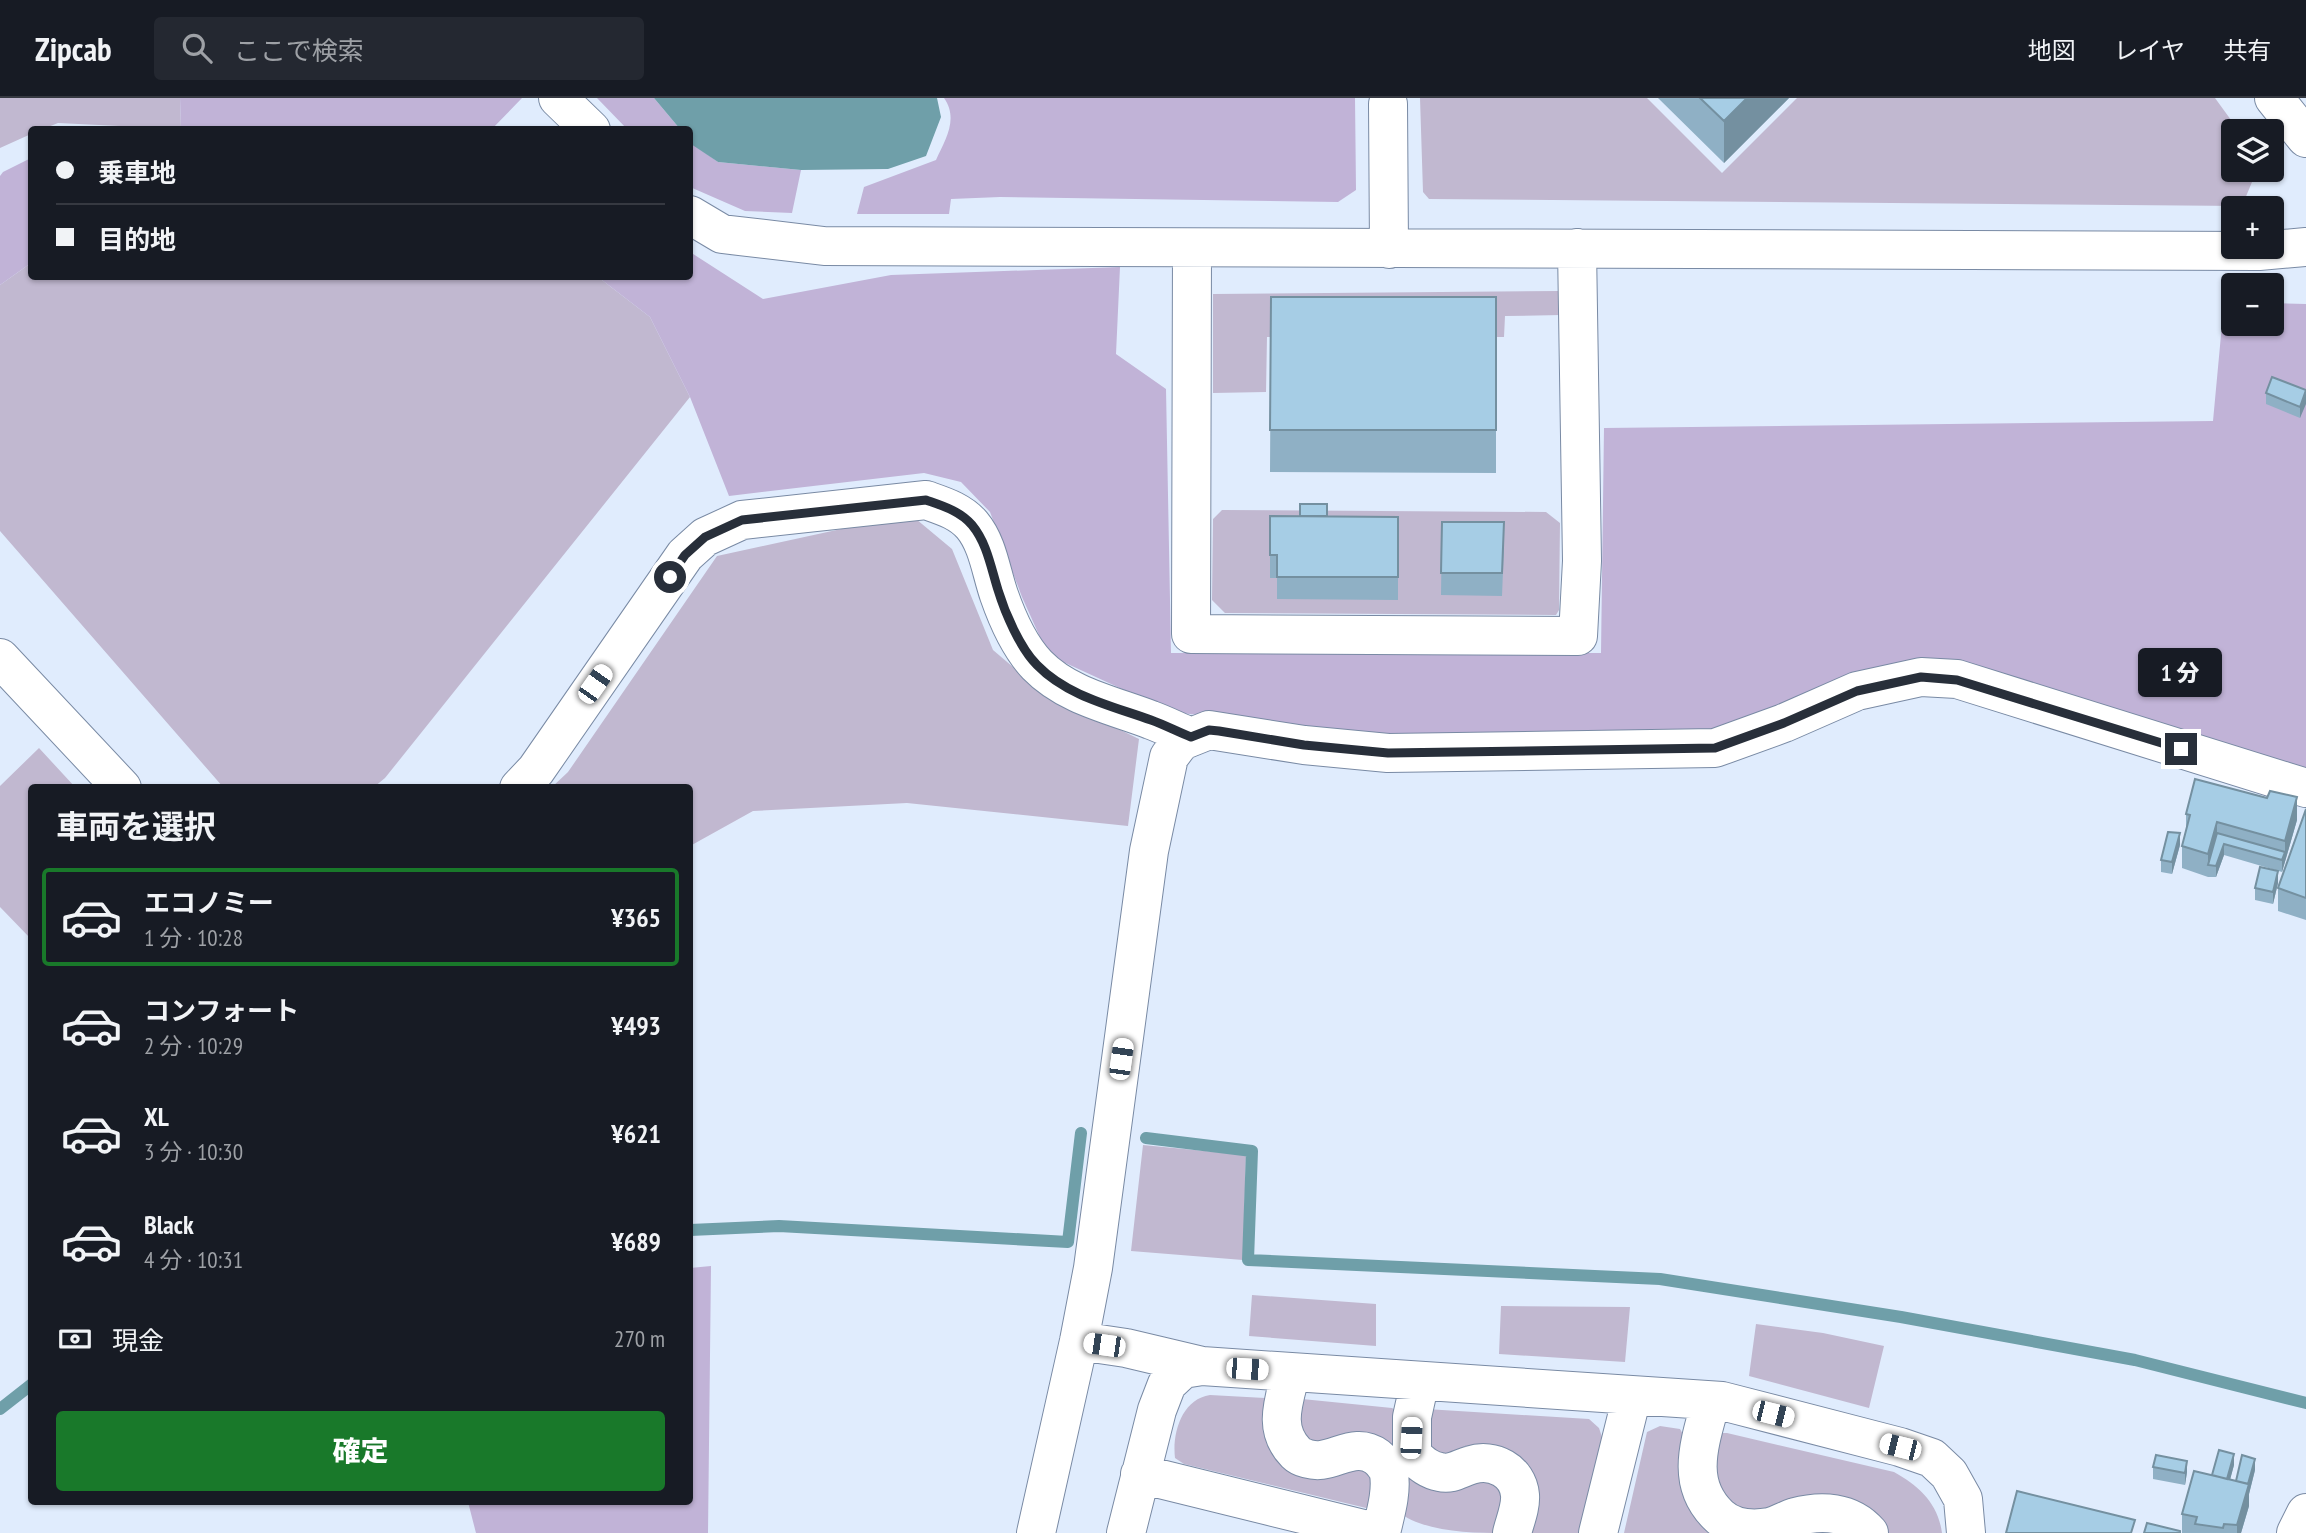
<!DOCTYPE html>
<html lang="ja">
<meta charset="utf-8">
<style>
:root{--surface:#171b24;--page:#242831;--text:#f1f3f6;--muted:#9ea1a6;--line:#363941;--accent:#19792a}
body{margin:0;font-family:"PT Sans Narrow","Noto Sans JP",sans-serif;background:var(--page);color:var(--text);height:100vh;display:flex;flex-direction:column;font-size:26px;white-space:nowrap}
*{box-sizing:border-box;margin:0}
p{font-size:23px;color:var(--muted)}
.icon{flex:none;width:38px;height:38px;fill:none;stroke:currentColor;stroke-width:2;stroke-linecap:round;stroke-linejoin:round}
.map{position:relative;flex:1;overflow:hidden}
.drawer{position:absolute;left:28px;top:686px;width:665px;height:721px;display:flex;flex-direction:column;background:var(--surface);border-radius:7px;box-shadow:0 2px 5px #0004}
.drawer>*{flex:none}
.guide{position:absolute;left:28px;top:28px;width:665px;height:154px;border-radius:7px;box-shadow:0 2px 5px #0004;display:grid;align-content:center;height:154px;padding:0 28px;background:var(--surface)}
.fabs{position:absolute;left:2221px;top:21px;display:grid;gap:14px}
.fabs a{display:grid;place-items:center;width:63px;height:63px;border-radius:7px;background:var(--surface);box-shadow:0 2px 5px #0004;font-size:35px}
.end{position:absolute;width:32px;height:32px;margin:-16px;border:9px solid #282f3a;background:#fff;box-shadow:0 0 0 4px #fff}
.from{border-radius:50%}
.bubble{position:absolute;height:49px;border-radius:7px;background:var(--surface);box-shadow:0 2px 5px #0004;font-size:23px;font-weight:800;line-height:49px;text-align:center}
.car{position:absolute;width:21px;height:42px;margin:-21px -10px;border-radius:9px;box-shadow:0 0 5px 2px #0007;background:linear-gradient(#fff 24%,#345 0 40%,#fff 0 76%,#345 0 86%,#fff 0)}
.guide b{display:flex;align-items:center;gap:24px;height:66px;font-size:26px}
.guide b+b{border-top:2px solid var(--line)}
.guide i{width:18px;height:18px;background:var(--text)}
ul{padding:0;list-style:none}
li{display:flex;align-items:center;gap:21px;height:98px;margin:0 14px 10px;padding:0 14px;border:4px solid transparent;border-radius:7px}
li div{flex:1}
li b{display:block;font-size:26px}
li em{font-style:normal;font-weight:800}
li.active{border-color:var(--accent)}
li>.icon{width:63px;height:63px;stroke-width:1.5}
h2{padding:0 28px;font-size:32px;line-height:84px}
.pay{display:flex;align-items:center;gap:18px;height:77px;padding:0 28px;font-size:26px}
.pay p{margin-inline-start:auto}
.action{display:flex;gap:14px;margin-top:auto;padding:14px 28px}
.action a{flex:1;height:80px;border-radius:7px;background:var(--accent);color:#fff;font-size:28px;font-weight:800;line-height:80px;text-align:center}
header{display:flex;align-items:center;gap:42px;box-sizing:border-box;height:98px;padding:0 35px;background:var(--surface);border-bottom:2px solid var(--line)}
header strong{font-size:33px}
nav{display:flex;gap:38px;margin-inline-start:auto;font-size:24px}
.search{width:490px;height:63px;background:var(--page);display:flex;align-items:center;gap:18px;box-sizing:border-box;padding:0 24px;border-radius:7px;color:var(--muted);font-size:26px}
.map>svg:first-child{display:block}
.green{fill:#c1b8d0}
.forest{fill:#c1b3d7}
.water{fill:#6f9fa9}
.lines{fill:none;stroke-linecap:round;stroke-linejoin:round}
.stream{stroke:#6f9fa9;stroke-width:12}
.minor-casing{stroke:#798aa4;stroke-width:40}
.minor{stroke:#fff;stroke-width:38}
.wall{fill:#8fb0c5}
.shaded-wall{fill:#7490a0}
.building{fill:#a6cde5;stroke:#7490a0;stroke-width:2}
.route{stroke:#282f3a;stroke-width:9}
</style>
<header>
<strong>Zipcab</strong>
<div class="search"><svg class="icon" aria-label="search" viewBox="0 0 24 24"><circle cx="10" cy="10" r="6"/><path d="M15 15l6 6"/></svg>ここで検索</div>
<nav><a>地図</a><a>レイヤ</a><a>共有</a></nav>
</header>
<div class="map">
<svg width="2306" height="1435" viewBox="0 0 2306 1435">
<rect width="100%" height="100%" fill="#e0ecfd"/>
<path class="green" d="M0,0H180L181,31L58,25L43,31L32,32L31,36L0,50Z
M1420,0H1647L1722,75L1797,0H2215L2239,33H2233V72H2257L2242,108L1429,101L1423,94Z
M31,165L32,178L598,179L650,219L690,299L385,680L374,689H223L0,433V187Z
M1560,193L1561,217L1505,218L1504,239H1267L1266,294L1213,295V196Z
M1222,412L1546,414L1560,425L1559,512L1556,517L1225,515L1212,502L1213,421Z
M910,416L952,451L993,552L1041,593L1139,641L1128,728L907,705L753,713L690,748V690H551L568,674L717,458Z
M39,650L75,689L32,690L31,841L0,809V688Z
M1143,1047L1246,1057L1243,1162L1131,1153Z
M1252,1197L1376,1206V1248L1249,1238Z
M1501,1208L1630,1209L1625,1264L1499,1256Z
M1756,1226L1823,1235L1884,1248L1869,1310L1749,1278Z
M1210,1297L1265,1300L1273,1339L1375,1371L1376,1406L1366,1410L1184,1366L1175,1360C1172,1335 1182,1301 1210,1297Z
M1302,1301L1392,1310L1399,1314L1397,1344L1502,1385V1435C1470,1435 1423,1434 1397,1413L1401,1387L1302,1347L1294,1308Z
M1426,1311L1589,1321L1599,1330L1603,1342L1578,1435H1523L1529,1393L1436,1363L1422,1320Z
M1660,1328L1680,1331L1684,1338L1720,1435H1624L1647,1334Z
M1716,1335H1727L1894,1374C1919,1388 1938,1405 1942,1435H1884L1742,1418L1713,1392Z"/>
<path class="forest" d="M180,0H522L491,32L181,31Z
M597,0H654L680,31H627Z
M944,0H1355L1356,92L1338,104L1000,99L951,101L949,116H857L864,89L936,62C945,42 959,21 944,0Z
M690,44L718,64L801,72L792,115L745,113L690,89Z
M31,60V165L0,187V78L3,74Z
M690,154L763,201L891,177L1120,169L1116,256L1166,291L1171,555H1601L1604,330L2213,323L2224,205H2233V226H2272V205L2306,206V673L1951,566L1707,636L1392,639L1172,614L1048,557L1022,499L990,414L961,384L924,375L729,398L690,299L650,219L598,179L690,178Z
M711,1168L708,1435H476L468,1404H690V1170Z"/>
<path class="water" d="M654,0H937L941,19L926,58L888,71L801,72L718,64L691,46L690,32L680,31Z"/>
<g class="lines">
<path class="stream" d="M1146,1040L1252,1053L1248,1162L1660,1181L1901,1219L2135,1262L2306,1305
M690,1132L779,1128L1068,1144L1081,1035
M0,1311L32,1286"/>
<g class="minor-casing">
<path id="minor" d="M558,0L591,32
M2274,0L2306,40
M1388,6L1389,151
M690,117L722,136L824,148L2259,153L2306,149
M1192,150L1191,536L1578,538L1582,463L1577,150
M0,560L122,690
M519,690L536,672L685,457L705,439L742,422L926,402C943,408 960,413 972,427C988,446 991,474 999,497C1007,520 1020,549 1037,567C1067,598 1112,607 1151,622C1165,627 1178,634 1191,639
M1079,1243L1126,1250L1202,1268
M1291,1274C1284,1303 1272,1331 1296,1355C1301,1360 1313,1363 1321,1362C1341,1359 1358,1345 1377,1359C1382,1363 1388,1370 1389,1376C1392,1395 1385,1417 1381,1435
M1420,1283L1412,1319V1357C1421,1365 1428,1372 1440,1374C1452,1377 1460,1370 1471,1367C1493,1360 1518,1373 1520,1397C1521,1409 1515,1423 1512,1435
M1711,1303C1700,1344 1684,1385 1719,1418C1733,1431 1752,1432 1770,1429C1778,1427 1786,1422 1795,1419C1821,1412 1850,1413 1869,1435
M1140,1376L1379,1435
M1036,1435L1079,1243L1093,1170L1149,753L1169,659L1178,647L1184,642L1209,632L1304,647L1388,655L1715,650L1784,625L1857,593L1921,579L1957,581L2306,690
M1126,1435L1157,1312L1167,1286L1183,1271L1202,1268L1722,1303L1900,1349L1932,1360L1949,1376L1963,1401L1966,1435
M1598,1435L1632,1298
M2296,1435L2306,1415"/>
</g>
<use href="#minor" class="minor"/>
</g>
<path class="wall" d="M1658,0H1789L1724,65Z
M1271,199H1496V375L1270,374Z
M2306,292L2300,320L2266,306V295Z
M1270,418L1398,419V502L1277,501V480H1270Z
M1442,424L1504,447L1502,498L1441,497Z
M2306,711V822L2278,813V790Z
M2186,716L2297,722L2282,774L2224,757L2216,779H2208L2182,770V748L2186,734Z
M2180,747L2172,776L2161,774V762Z
M2278,785L2273,806L2255,802V790Z
M2234,1367L2230,1381L2236,1383L2255,1372L2249,1396V1408L2241,1435H2182V1416L2212,1377Z
M2153,1369L2187,1374L2185,1387L2153,1381Z"/>
<path class="shaded-wall" d="M1747,0H1789L1724,65V23Z
M2306,294V306L2300,320V309Z
M2297,699V722L2282,774V762L2285,754V743Z
M2217,724V747L2208,767V779V756Z
M2180,735V747L2172,776V764Z
M2224,746V757L2216,779V768Z
M2278,773V785L2273,806V794Z
M2234,1356V1367L2226,1397V1385Z
M2255,1361V1372L2249,1396V1408L2241,1435H2237V1427Z
M2187,1363V1374L2185,1387V1375Z"/>
<path class="building" d="M1700,0H1747L1724,23Z
M1271,199H1496V332H1270Z
M2272,279L2306,292L2300,309L2266,295Z
M1300,406H1327V418H1300Z
M1270,418L1398,419V479H1277V457H1270Z
M1442,424H1504L1502,475H1441Z
M2195,681L2267,700L2270,693L2297,699L2285,743L2217,724L2208,756L2182,748L2190,717L2186,716Z
M2306,711V800L2278,790Z
M2168,734L2180,735L2172,764L2161,762Z
M2217,735L2285,754L2282,762L2224,746L2216,768L2208,767Z
M2260,769L2278,773L2273,794L2255,790Z
M2219,1352L2234,1356L2227,1381L2212,1377Z
M2156,1357L2187,1363L2185,1375L2153,1369Z
M2242,1357L2255,1361L2248,1386L2236,1383Z
M2194,1373L2249,1386L2237,1427L2224,1426L2223,1430L2195,1426L2197,1419L2182,1416Z
M2017,1393L2135,1422L2131,1435H2006Z
M2147,1425L2180,1433V1435H2144Z"/>
<g class="lines">
<path class="route" d="M670,479L685,457L705,439L742,422L926,402C943,408 960,413 972,427C987,445 991,470 998,492C1005,515 1020,550 1037,567C1067,598 1112,608 1151,622C1165,627 1178,634 1191,639L1209,632L1219,633L1304,647L1388,655L1715,650L1784,625L1857,593L1921,579L1957,582L2181,651"/>
</g>
</svg>
<div class="fabs">
<a><svg class="icon" aria-label="layers" viewBox="0 0 24 24"><path d="M12 4l9 5-9 5-9-5zM3 14l9 5 9-5"/></svg></a>
<a>+</a>
<a>−</a>
</div>
<i class="end from" style="left:670px;top:479px"></i>
<i class="end" style="left:2181px;top:651px"></i>
<div class="bubble" style="left:2138px;top:550px;width:84px">1 分</div>
<i class="car" style="left:595px;top:586px;rotate:35deg"></i>
<i class="car" style="left:1121px;top:961px;rotate:8deg"></i>
<i class="car" style="left:1104px;top:1247px;rotate:278deg"></i>
<i class="car" style="left:1247px;top:1271px;rotate:94deg"></i>
<i class="car" style="left:1773px;top:1316px;rotate:104deg"></i>
<i class="car" style="left:1411px;top:1340px;rotate:3deg"></i>
<i class="car" style="left:1900px;top:1349px;rotate:284deg"></i>
<div class="guide">
<b><i class="from"></i>乗車地</b>
<b><i></i>目的地</b>
</div>
<section class="drawer">
<h2>車両を選択</h2>
<ul>
<li class="active"><svg class="icon" aria-label="car" viewBox="0 0 24 24"><path d="M5 17H2v-5l4-1 3-4h7l3 4 3 1v5h-3M9 17h6M6 11h13"/><circle cx="7" cy="17" r="2"/><circle cx="17" cy="17" r="2"/></svg><div><b>エコノミー</b><p>1 分 · 10:28</p></div><em>¥365</em></li>
<li><svg class="icon" aria-label="car" viewBox="0 0 24 24"><path d="M5 17H2v-5l4-1 3-4h7l3 4 3 1v5h-3M9 17h6M6 11h13"/><circle cx="7" cy="17" r="2"/><circle cx="17" cy="17" r="2"/></svg><div><b>コンフォート</b><p>2 分 · 10:29</p></div><em>¥493</em></li>
<li><svg class="icon" aria-label="car" viewBox="0 0 24 24"><path d="M5 17H2v-5l4-1 3-4h7l3 4 3 1v5h-3M9 17h6M6 11h13"/><circle cx="7" cy="17" r="2"/><circle cx="17" cy="17" r="2"/></svg><div><b>XL</b><p>3 分 · 10:30</p></div><em>¥621</em></li>
<li><svg class="icon" aria-label="car" viewBox="0 0 24 24"><path d="M5 17H2v-5l4-1 3-4h7l3 4 3 1v5h-3M9 17h6M6 11h13"/><circle cx="7" cy="17" r="2"/><circle cx="17" cy="17" r="2"/></svg><div><b>Black</b><p>4 分 · 10:31</p></div><em>¥689</em></li>
</ul>
<div class="pay"><svg class="icon" aria-label="cash" viewBox="0 0 24 24"><path d="M3 7h18v10H3z"/><circle cx="12" cy="12" r="2"/></svg>現金<p>270 m</p></div>
<div class="action"><a>確定</a></div>
</section>
</div>
